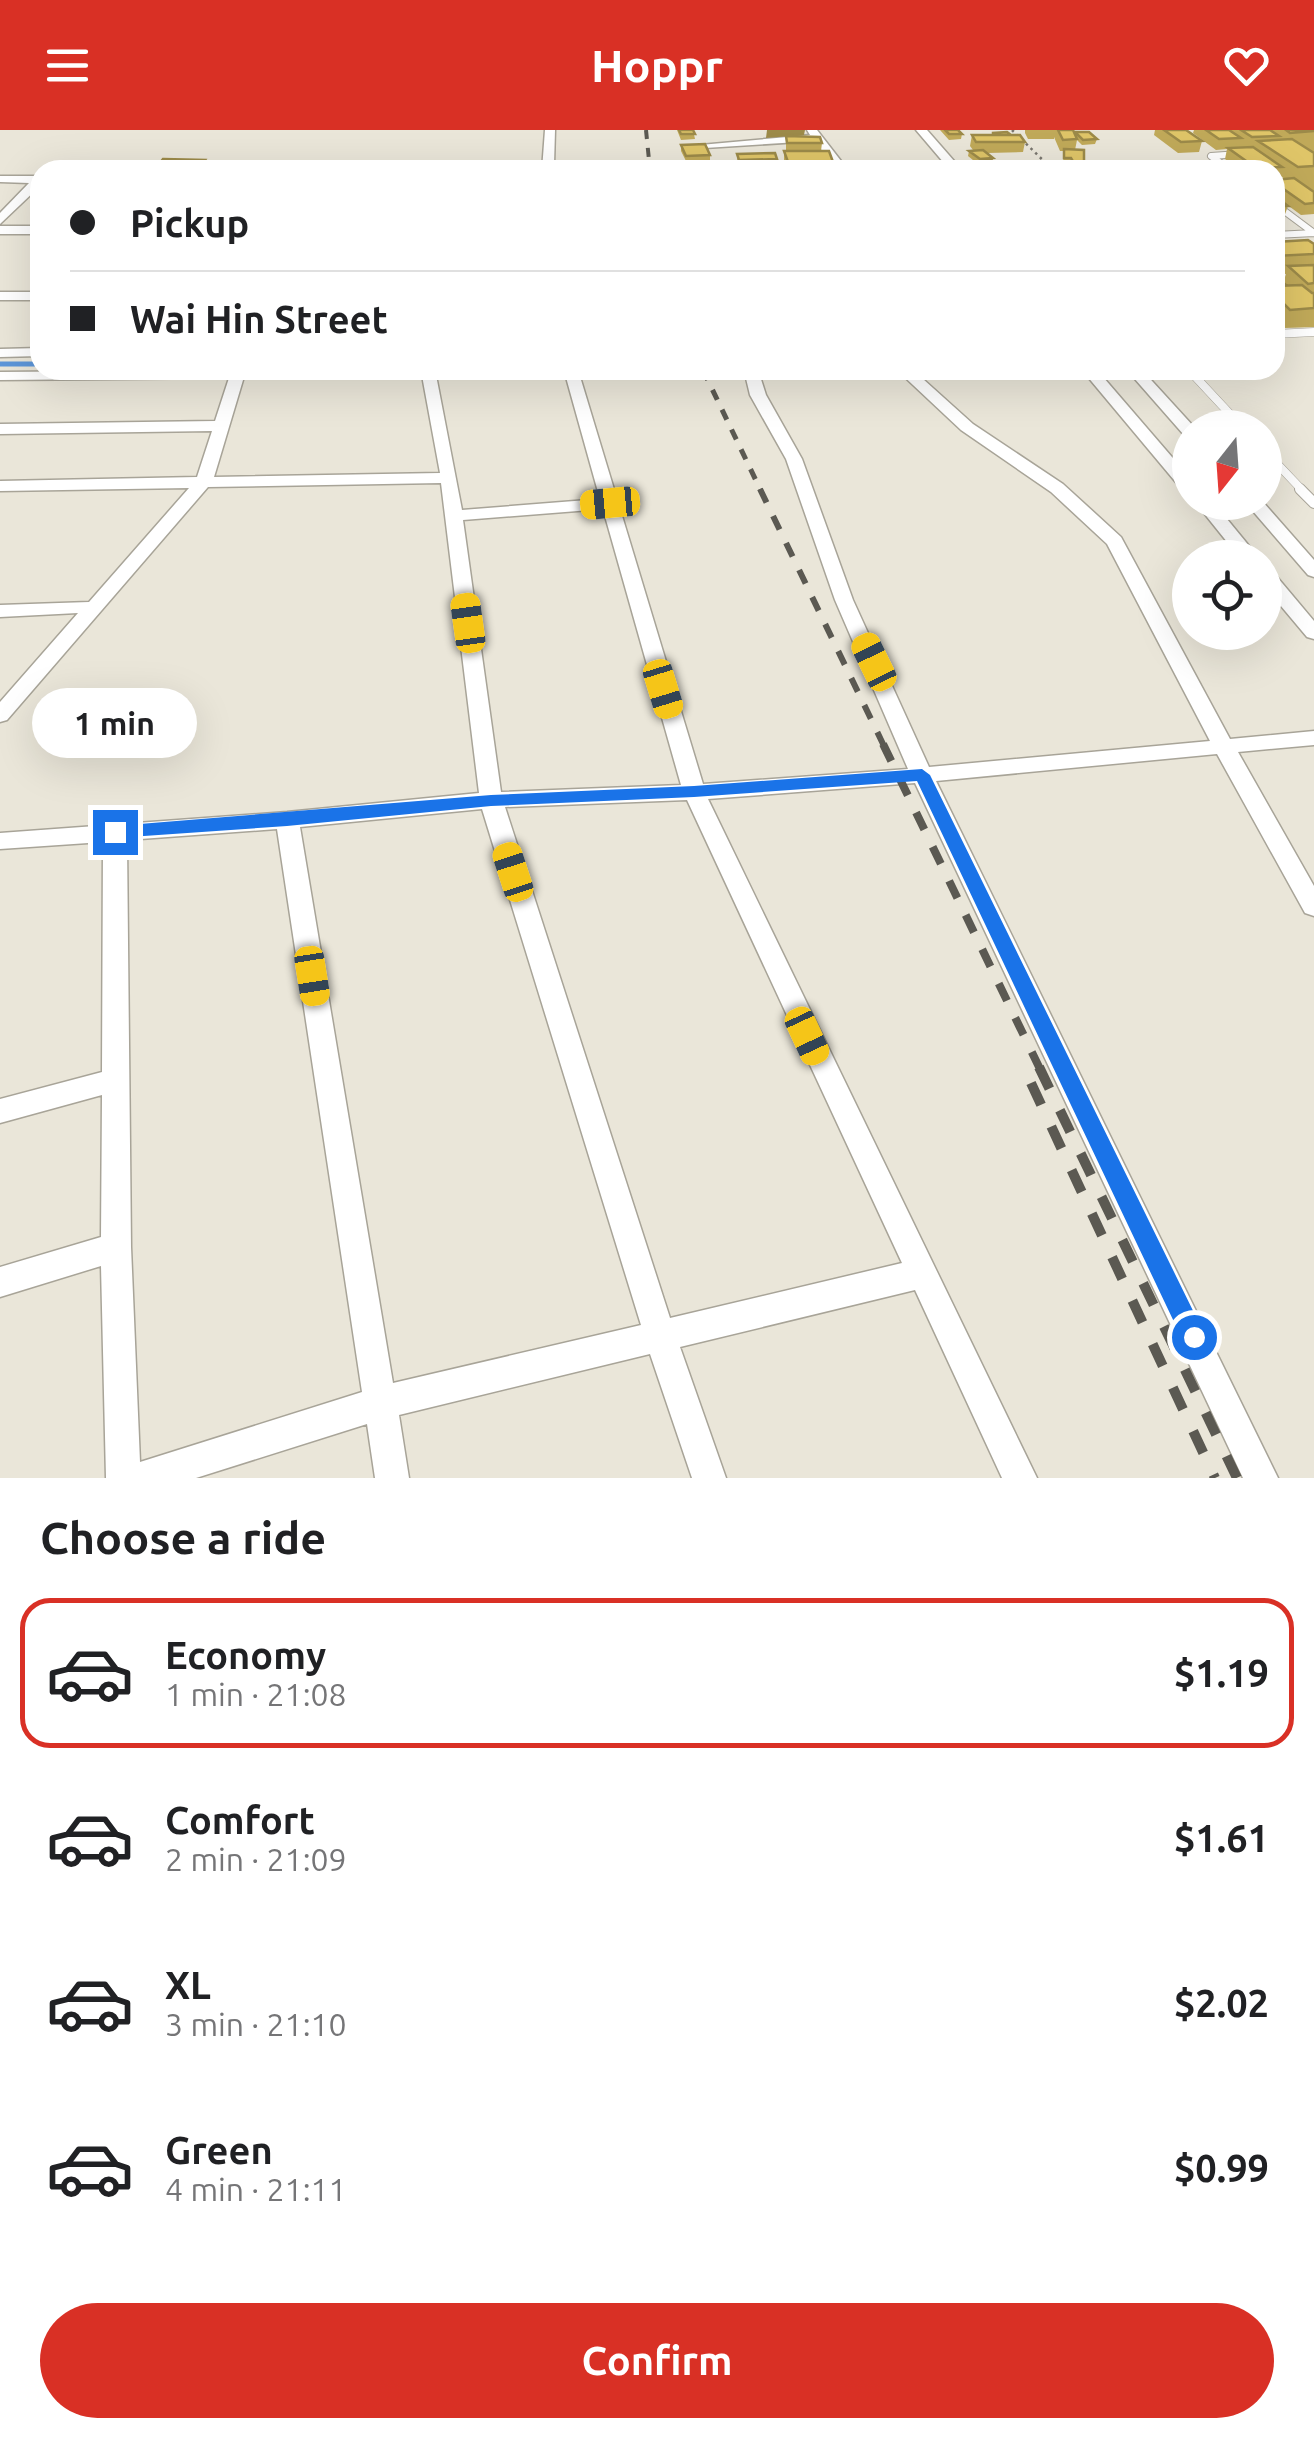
<!DOCTYPE html>
<meta charset="utf-8">
<style>
:root{--surface:#fff;--page:#f6f6f6;--text:#202124;--muted:#757577;--line:#e0e0e0;--accent:#d93025}
body{margin:0;font-family:Ubuntu,sans-serif;background:var(--page);color:var(--text);height:100vh;display:flex;flex-direction:column;font-size:38px;white-space:nowrap}
*{box-sizing:border-box;margin:0}
p{font-size:32px;color:var(--muted)}
.icon{flex:none;width:55px;height:55px;fill:none;stroke:currentColor;stroke-width:2;stroke-linecap:round;stroke-linejoin:round}
.map{position:relative;height:1348px;overflow:hidden}
.panel{display:flex;flex-direction:column;background:var(--surface);flex:1}
.panel>*{flex:none}
.guide{position:absolute;left:30px;top:30px;width:1255px;height:220px;border-radius:30px;box-shadow:0 10px 40px #0002;display:grid;align-content:center;height:220px;padding:0 40px;background:var(--surface)}
.needle{width:65px;rotate:197deg}
.buttons{position:absolute;left:1172px;top:280px;display:grid;gap:20px}
.buttons a{display:grid;place-items:center;width:110px;height:110px;border-radius:50%;background:var(--surface);box-shadow:0 10px 40px #0002;font-size:50px}
.end{position:absolute;width:45px;height:45px;margin:-22px;border:12px solid #1a73e8;background:#fff;box-shadow:0 0 0 5px #fff}
.from{border-radius:50%}
.bubble{position:absolute;height:70px;border-radius:35px;background:var(--surface);box-shadow:0 10px 40px #0002;font-size:32px;font-weight:700;line-height:70px;text-align:center}
.car{position:absolute;width:30px;height:60px;margin:-30px -15px;border-radius:12px;box-shadow:0 0 8px 2px #0007;background:linear-gradient(#f5c518 24%,#345 0 40%,#f5c518 0 76%,#345 0 86%,#f5c518 0)}
.guide b{display:flex;align-items:center;gap:35px;height:95px;font-size:38px}
.guide b+b{border-top:2px solid var(--line)}
.guide i{width:25px;height:25px;background:var(--text)}
ul{padding:0;list-style:none}
li{display:flex;align-items:center;gap:30px;height:150px;margin:0 20px 15px;padding:0 20px;border:5px solid transparent;border-radius:30px}
li div{flex:1}
li b{display:block;font-size:38px}
li em{font-style:normal;font-weight:700}
li.selected{border-color:var(--accent)}
li>.icon{width:90px;height:90px;stroke-width:1.5}
h2{padding:0 40px;font-size:45px;line-height:120px}
.primary-button{display:flex;gap:20px;margin-top:auto;padding:20px 40px}
.primary-button a{flex:1;height:115px;border-radius:60px;background:var(--accent);color:#fff;font-size:40px;font-weight:700;line-height:115px;text-align:center}
header{display:flex;justify-content:space-between;align-items:center;height:130px;padding:0 40px;background:var(--accent);color:#fff;font-size:45px;font-weight:700}
.map>svg:first-child{display:block}
.lines{fill:none;stroke-linecap:round;stroke-linejoin:round}
.stream{stroke:#5d96d9;stroke-width:5}
.service-far2-casing{stroke:#a8a498;stroke-width:8}
.service-far1-casing{stroke:#a8a498;stroke-width:9}
.service-casing{stroke:#a8a498;stroke-width:12}
.minor-casing{stroke:#a8a498;stroke-width:3}
.path{stroke:#79766e;stroke-width:2.5;stroke-dasharray:2.5 4;stroke-linecap:butt}
.service-far2{stroke:#fff;stroke-width:6}
.service-far1{stroke:#fff;stroke-width:8}
.service{stroke:#fff;stroke-width:10}
.minor{fill:#fff;fill-rule:evenodd}
.rail-far4{stroke:#5b5952;stroke-width:4;stroke-dasharray:9 9;stroke-linecap:butt}
.rail-far3{stroke:#5b5952;stroke-width:5;stroke-dasharray:11 11;stroke-linecap:butt}
.rail-far2{stroke:#5b5952;stroke-width:6;stroke-dasharray:15 15;stroke-linecap:butt}
.rail-far1{stroke:#5b5952;stroke-width:8;stroke-dasharray:19 19;stroke-linecap:butt}
.rail{stroke:#5b5952;stroke-width:10;stroke-dasharray:24 24;stroke-linecap:butt}
.wall{fill:#c0a959}
.shaded-wall{fill:#9c8a49}
.building{fill:#dfc568;stroke:#9c8a49;stroke-width:2.5}
.route{fill:#1a73e8}
</style>
<header><svg class="icon" aria-label="menu" viewBox="0 0 24 24"><path d="M4 6h16M4 12h16M4 18h16"/></svg>Hoppr<svg class="icon" aria-label="heart" viewBox="0 0 24 24"><path d="M12 20l-8-8c-3-5 5-10 8-4 3-6 11-1 8 4z"/></svg></header>
<div class="map">
<svg width="1314" height="1348" viewBox="0 0 1314 1348">
<rect width="100%" height="100%" fill="#eae6d9"/>
<g class="lines">
<path class="stream" d="M0,234H40"/>
<g class="service-far2-casing">
<path id="service-far2" d="M379,40H423
M1230,40L1211,26L1240,24
M1275,74L1314,103
M1275,105L1314,103"/>
</g>
<g class="service-far1-casing">
<path id="service-far1" d="M1275,204L1314,202
M1189,240L1243,298
M1265,321L1303,361"/>
</g>
<g class="service-casing">
<path id="service" d="M1300,359L1314,373"/>
</g>
<g class="minor-casing">
<path id="minor" d="M545,0H555L554,35L717,32L723,35L717,38L542,40Z
M807,0H817L848,40H836L815,11L705,18L700,15L810,5Z
M916,0H927L962,40H950Z
M0,46H40V56L0,94V83L29,53L0,52Z
M0,96H40V104H0Z
M0,162H40V170H0Z
M40,218V226L0,227V219Z
M246,240L214,347L440,343L421,240H435L462,380L600,369L564,240H578L703,654L908,639L835,470L786,329L750,265L744,240H758L766,265L802,329L853,470L929,637L1210,611L1107,414L1051,362L961,300L897,240H913L973,294L1063,354L1121,407L1230,609L1314,601V615L1238,622L1314,756V786L1305,783L1217,624L936,651L1278,1348H1243L915,653L708,669L1037,1348H1002L915,1160L680,1217L726,1348H692L650,1224L399,1285L409,1348H375L367,1294L196,1348H106L101,1136L0,1167V1137L101,1107L102,965L0,993V969L102,942L103,712L0,719V703L287,682L479,663L441,353L208,357L7,590L0,592V572L78,483L0,487V475L89,472L189,358L0,361V351L197,347L212,301L0,304V294L215,291L229,248L0,250V242ZM603,379L681,655L501,662L463,390ZM687,670L902,1133L670,1188L505,677ZM482,679L641,1195L393,1253L300,697ZM277,699L362,1262L140,1332L131,1117L127,710Z
M1082,240H1097L1190,348V363L1184,362Z
M1127,240H1142L1195,298H1190V307L1184,305Z
M1195,372H1213L1259,428H1240Z
M1245,372H1263L1314,430V447L1308,445Z
M1265,439L1272,441L1314,491V509L1307,507L1265,457Z"/>
</g>
<path class="path" d="M1012,0L1053,40"/>
<use href="#service-far2" class="service-far2"/>
<use href="#service-far1" class="service-far1"/>
<use href="#service" class="service"/>
<use href="#minor" class="minor"/>
<path class="rail-far4" d="M646,0L650,40"/>
<path class="rail-far3" d="M703,240L761,361"/>
<path class="rail-far2" d="M760,359L884,616"/>
<path class="rail-far1" d="M883,614L1040,939"/>
<path class="rail" d="M1039,937L1237,1348
M1031,953L1215,1348"/>
</g>
<path class="wall" d="M677,0H693L695,9L681,10Z
M940,0H958L962,4L961,9L949,10Z
M1025,0H1073L1075,4V2L1097,9L1095,14L1082,15L1077,10L1075,20L1093,40H1074L1070,34L1063,33L1064,21H1060L1054,7V9H1028L1025,3Z
M1155,0H1186L1202,11L1199,22L1178,23L1154,5Z
M1194,0H1314V84L1301,85L1286,74L1288,76L1284,87L1275,88V50L1285,49L1279,45L1278,48H1275V40H1240L1225,29L1227,19L1216,20L1193,3Z
M972,5H1011L1025,12L1023,22L987,23L993,28L992,33L979,35L968,26L969,21L973,20L970,16Z
M786,6L822,13L821,21L833,32V35L843,40H786L784,32V21H786Z
M681,15L710,25V30L686,31L681,21Z
M737,24L777,29V40H738Z
M207,35L203,40H156V38Z
M1275,112L1314,114V197L1284,198L1275,190V146L1283,153L1286,144L1275,145Z"/>
<path class="shaded-wall" d="M767,0H805L804,5L766,8Z
M993,28L992,33L979,35L980,29Z
M205,30L207,35L203,40H199Z"/>
<path class="building" d="M679,0H693L695,4H681Z
M945,0H958L962,4H949Z
M1058,0H1073L1077,9L1063,10Z
M1164,0H1186L1202,11L1181,12Z
M1206,0H1229L1241,8L1219,9Z
M1241,0H1270L1279,6L1252,7Z
M1286,0H1314V1L1290,3Z
M1007,2L1011,5H993V3Z
M1075,2H1089L1097,9L1083,10Z
M972,5H1020L1025,12H976Z
M786,6L820,7L822,13H787Z
M1292,9L1314,23V36L1298,37L1258,11Z
M705,14L710,25L686,26L681,15Z
M1253,17L1282,37L1256,38L1228,18Z
M1064,19L1084,20V30L1093,40H1078L1071,28H1064Z
M983,20L993,28L980,29L969,21Z
M784,21H829L833,32H788Z
M775,23L777,29L739,30L737,24Z
M163,29L205,30L199,38H156Z
M840,35L843,40H801L799,36Z
M1294,48L1314,62V73L1305,74L1275,53V50Z
M1275,66L1288,76H1275Z
M1308,110L1314,114V124L1275,126V112Z
M1314,135V153L1308,154L1288,136Z
M1275,146L1286,155L1275,156Z
M1302,155L1312,163H1314V178L1290,180L1275,165V162H1282L1275,156Z"/>
<path class="route" d="M922,639L930,645L1202,1199L1205,1207L1202,1215L1194,1219L1185,1215L917,651L694,667L491,676L287,696L115,708L107,702L115,696L491,665L694,656Z"/>
</svg>
<div class="buttons">
<a><svg class="needle" viewBox="-14 -14 28 28"><path d="M0-13l5 13h-10z" fill="#e53935"/><path d="M0 13l5-13h-10z" fill="#757577"/></svg></a>
<a><svg class="icon" aria-label="locate" viewBox="0 0 24 24"><circle cx="12" cy="12" r="6"/><path d="M12 2v4M12 18v4M2 12h4M18 12h4"/></svg></a>
</div>
<i class="end from" style="left:1194px;top:1207px"></i>
<i class="end" style="left:115px;top:702px"></i>
<div class="bubble" style="left:32px;top:558px;width:165px">1 min</div>
<i class="car" style="left:610px;top:373px;rotate:265deg"></i>
<i class="car" style="left:468px;top:493px;rotate:352deg"></i>
<i class="car" style="left:874px;top:532px;rotate:334deg"></i>
<i class="car" style="left:663px;top:559px;rotate:163deg"></i>
<i class="car" style="left:513px;top:742px;rotate:342deg"></i>
<i class="car" style="left:312px;top:846px;rotate:171deg"></i>
<i class="car" style="left:807px;top:906px;rotate:155deg"></i>
<div class="guide">
<b><i class="from"></i>Pickup</b>
<b><i></i>Wai Hin Street</b>
</div>
</div>
<section class="panel">
<h2>Choose a ride</h2>
<ul>
<li class="selected"><svg class="icon" aria-label="car" viewBox="0 0 24 24"><path d="M5 17H2v-5l4-1 3-4h7l3 4 3 1v5h-3M9 17h6M6 11h13"/><circle cx="7" cy="17" r="2"/><circle cx="17" cy="17" r="2"/></svg><div><b>Economy</b><p>1 min · 21:08</p></div><em>$1.19</em></li>
<li><svg class="icon" aria-label="car" viewBox="0 0 24 24"><path d="M5 17H2v-5l4-1 3-4h7l3 4 3 1v5h-3M9 17h6M6 11h13"/><circle cx="7" cy="17" r="2"/><circle cx="17" cy="17" r="2"/></svg><div><b>Comfort</b><p>2 min · 21:09</p></div><em>$1.61</em></li>
<li><svg class="icon" aria-label="car" viewBox="0 0 24 24"><path d="M5 17H2v-5l4-1 3-4h7l3 4 3 1v5h-3M9 17h6M6 11h13"/><circle cx="7" cy="17" r="2"/><circle cx="17" cy="17" r="2"/></svg><div><b>XL</b><p>3 min · 21:10</p></div><em>$2.02</em></li>
<li><svg class="icon" aria-label="car" viewBox="0 0 24 24"><path d="M5 17H2v-5l4-1 3-4h7l3 4 3 1v5h-3M9 17h6M6 11h13"/><circle cx="7" cy="17" r="2"/><circle cx="17" cy="17" r="2"/></svg><div><b>Green</b><p>4 min · 21:11</p></div><em>$0.99</em></li>
</ul>
<div class="primary-button"><a>Confirm</a></div>
</section>
